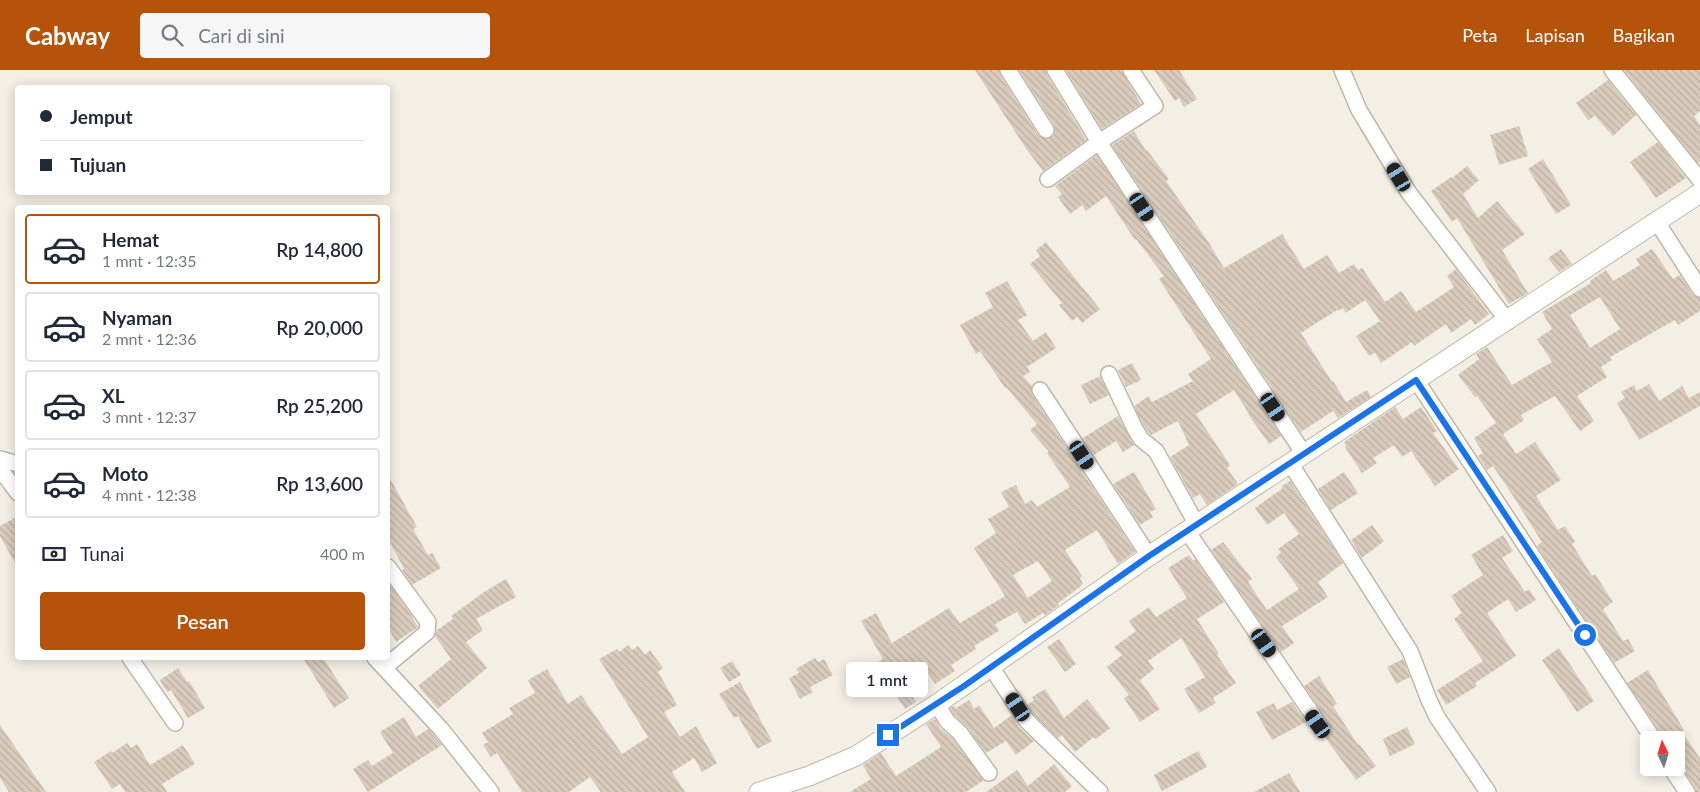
<!DOCTYPE html>
<html lang="id">
<meta charset="utf-8">
<style>
:root{--surface:#fff;--page:#f6f6f7;--text:#1f2937;--muted:#747a83;--line:#e0e1e3;--accent:#b45309}
body{margin:0;font-family:Lato,sans-serif;background:var(--page);color:var(--text);height:100vh;display:flex;flex-direction:column;font-size:19px;white-space:nowrap}
*{box-sizing:border-box;margin:0}
p{font-size:16px;color:var(--muted)}
.icon{flex:none;width:28px;height:28px;fill:none;stroke:currentColor;stroke-width:2;stroke-linecap:round;stroke-linejoin:round}
.map{position:relative;flex:1;overflow:hidden}
.details{position:absolute;left:15px;top:135px;width:375px;height:455px;display:flex;flex-direction:column;background:var(--surface);border-radius:5px;box-shadow:0 2px 12px #0003}
.details>*{flex:none}
.guide{position:absolute;left:15px;top:15px;width:375px;height:110px;border-radius:5px;box-shadow:0 2px 12px #0003;display:grid;align-content:center;height:110px;padding:0 25px;background:var(--surface)}
.needle{width:32px;rotate:356deg}
.tools{position:absolute;left:1640px;top:661px;display:grid;gap:10px}
.tools a{display:grid;place-items:center;width:45px;height:45px;border-radius:5px;background:var(--surface);box-shadow:0 2px 12px #0003;font-size:25px}
.end{position:absolute;width:22px;height:22px;margin:-11px;border:6px solid #1a73e8;background:#fff;box-shadow:0 0 0 2px #fff}
.from{border-radius:50%}
.bubble{position:absolute;height:35px;border-radius:5px;background:var(--surface);box-shadow:0 2px 12px #0003;font-size:16px;font-weight:600;line-height:35px;text-align:center}
.car{position:absolute;width:15px;height:30px;margin:-15px -8px;border-radius:6px;box-shadow:0 0 4px 1px #0007;background:linear-gradient(#222 24%,#8ab4d8 0 40%,#222 0 76%,#8ab4d8 0 86%,#222 0)}
.guide b{display:flex;align-items:center;gap:18px;height:48px;font-size:19px}
.guide b+b{border-top:1px solid var(--line)}
.guide i{width:12px;height:12px;background:var(--text)}
ul{padding:9px 0 0;list-style:none}
li{display:flex;align-items:center;gap:15px;height:70px;margin:0 10px 8px;padding:0 15px;border:2px solid var(--line);border-radius:5px}
li div{flex:1}
li b{display:block;font-size:19px}
li em{font-style:normal;font-weight:600}
li.on{border-color:var(--accent)}
li>.icon{width:45px;height:45px;stroke-width:1.5}
.pay{display:flex;align-items:center;gap:12px;height:55px;padding:0 25px;font-size:19px}
.pay p{margin-inline-start:auto}
.button{display:flex;gap:10px;margin-top:auto;padding:10px 25px}
.button a{flex:1;height:58px;border-radius:5px;background:var(--accent);color:#fff;font-size:20px;font-weight:600;line-height:58px;text-align:center}
header{display:flex;align-items:center;gap:30px;box-sizing:border-box;height:70px;padding:0 25px;background:var(--accent);color:#fff}
header strong{font-size:24px}
nav{display:flex;gap:28px;margin-inline-start:auto;font-size:18px}
.search{width:350px;height:45px;background:var(--page);display:flex;align-items:center;gap:12px;box-sizing:border-box;padding:0 18px;border-radius:5px;color:var(--muted);font-size:19px}
.map>svg:first-child{display:block}
.building{fill:url(#building-back-hatch);fill-rule:evenodd}
.lines{fill:none;stroke-linecap:round;stroke-linejoin:round}
.minor-casing{stroke:#c0b6a7;stroke-width:18}
.tertiary-casing{stroke:#c0b6a7;stroke-width:21}
.minor{stroke:#fff;stroke-width:15}
.tertiary{stroke:#fff;stroke-width:19}
.route{stroke:#1a73e8;stroke-width:6}
</style>
<header>
<strong>Cabway</strong>
<div class="search"><svg class="icon" aria-label="search" viewBox="0 0 24 24"><circle cx="10" cy="10" r="6"/><path d="M15 15l6 6"/></svg>Cari di sini</div>
<nav><a>Peta</a><a>Lapisan</a><a>Bagikan</a></nav>
</header>
<div class="map">
<svg width="1700" height="722" viewBox="0 0 1700 722">
<defs>
<pattern id="building-back-hatch" width="6" height="6" patternUnits="userSpaceOnUse" patternTransform="scale(1.25)"><rect width="6" height="6" fill="#daccbd"/><path d="M-1 5l2 2M0 0l6 6M5-1l2 2" fill="none" stroke="#bcb0a3"/></pattern>
</defs>
<rect width="100%" height="100%" fill="#f4efe5"/>
<path class="building" d="M975,0H999L1000,5L1038,65L1046,69L1054,65L1055,60L1054,55L1019,0H1046L1047,5L1086,70L1043,101L1027,80Z
M1066,0H1121L1141,34L1102,59Z
M1154,0H1179L1197,29L1184,37L1179,28L1175,31Z
M1624,0H1700V41L1694,46L1700,55V92L1698,93Z
M1608,10L1636,45L1613,66L1595,46L1588,50L1576,33Z
M1519,56L1528,86L1499,95L1490,65Z
M1134,61L1146,81L1147,80L1169,109L1166,111L1209,173L1224,198L1282,164L1304,199L1327,185L1339,203L1354,194L1358,200L1362,198L1385,232L1401,221L1416,242L1454,217L1447,206L1456,199L1489,244L1475,255L1471,249L1451,263L1446,254L1414,276L1412,272L1381,293L1375,283L1369,286L1356,266L1380,251L1365,230L1346,243L1343,238L1338,241L1337,240L1301,263L1332,312L1333,311L1346,332L1367,320L1371,327L1338,348L1333,341L1301,362L1112,75Z
M1658,72L1686,108L1656,128L1630,92Z
M1097,85L1281,366L1269,374L1248,344H1249L1234,320L1196,344L1230,395L1227,398L1238,414L1207,435L1200,424L1193,428L1170,387L1189,375L1178,351L1151,365L1142,353L1134,336L1149,326L1152,332L1193,311L1188,304L1211,289L1159,209L1164,206L1136,169L1135,170L1106,126L1086,141L1082,135L1070,144L1058,127L1062,124L1055,116Z
M1543,89L1571,135L1556,144L1528,99Z
M1467,96L1479,110L1463,124L1478,148L1497,131L1525,164L1502,180L1528,223L1509,234L1457,148L1452,152L1431,121L1451,107L1452,108Z
M1046,172L1100,239L1082,253L1077,247L1072,251L1059,235L1062,233L1030,194L1040,186L1036,180Z
M1561,179L1572,194L1559,202L1548,188Z
M1652,179L1673,209L1680,205L1692,224L1700,228V241L1678,255L1675,250L1610,287L1612,290L1601,297L1607,307L1577,326L1594,351L1580,361L1555,326L1521,345L1524,350L1503,364L1516,384L1535,372L1561,410L1536,426L1558,460L1565,456L1575,472L1572,474L1592,506L1595,504L1613,532L1603,539L1623,571L1628,569L1635,581L1614,593L1537,476L1542,472L1513,426L1493,396L1487,400L1478,386L1483,383L1474,368L1496,353L1477,326L1475,327L1458,305L1479,289L1476,284L1487,277L1512,315L1552,292L1537,269L1552,259L1542,242L1591,213L1590,211L1606,200L1613,211L1640,195L1636,189ZM1600,227L1620,259L1590,278L1570,245Z
M1007,211L1027,245L1018,250L1033,271L1046,262L1056,278L1027,297L1030,302L1023,306L1032,316V325L1135,482L1118,494L1097,460L1065,480L1082,506L1080,508L1083,514L1081,515V516L1058,533L1059,535L1045,545L1043,543L1025,554L1017,542L995,554L999,561L974,576L976,579L951,595L955,601L935,614L926,600L904,612L916,632L905,639L876,593L883,589L861,551L876,543L892,573L949,538L960,553L1005,526L974,478L996,463L988,449L1009,437L1001,422L1016,415L1025,434L1032,430L1037,437L1070,417L1047,383L1049,382L1030,360L1037,354L1006,317L1005,318L980,281L976,284L960,255L993,237L985,223ZM1038,491L1052,511L1028,528L1013,505Z
M1132,293L1141,310L1126,317L1118,300Z
M1100,306L1109,325L1090,334L1081,315Z
M1649,314L1659,331L1682,316L1689,328L1700,322V336L1639,370L1617,333L1625,328L1621,322L1634,315L1637,321Z
M1395,337L1403,349L1421,337L1437,361L1433,363L1459,399L1435,416L1411,381L1402,387L1394,375L1373,388L1377,393L1362,403L1345,377L1346,376L1344,372Z
M1118,346L1134,375L1123,382L1116,371L1094,385L1083,368Z
M1134,402L1156,439L1150,442L1153,447L1140,455L1113,414Z
M1344,402L1358,423L1331,440L1318,419Z
M388,405L417,457L413,459L428,485L432,483L441,498L412,515L402,500L404,499L388,468Z
M1290,411L1343,493L1318,512L1328,527L1282,556L1294,573L1281,582L1211,480L1223,472L1252,509L1248,512L1267,540L1299,519L1276,487L1281,483L1278,479L1299,464L1284,443L1267,455L1255,438L1283,418L1282,416Z
M18,446V498L0,466V456Z
M1372,455L1384,471L1362,488L1351,470Z
M1503,465L1513,481L1502,488L1525,522L1529,519L1536,530L1516,542L1508,529L1487,543L1516,586L1475,613L1477,616L1446,635L1437,620L1483,591L1454,549L1462,543L1451,526L1483,505L1471,485Z
M1189,485L1193,491L1195,489L1224,532L1197,549L1219,584L1217,585L1236,613L1213,628L1216,633L1199,643L1184,619L1205,607L1181,568L1148,591L1154,599L1140,610L1160,639L1140,652L1124,628L1129,625L1107,597L1122,585L1114,577L1136,561L1129,551L1149,537L1156,547L1187,528L1168,498Z
M506,509L516,527L476,549L483,560L466,572L487,598L438,639L418,616L451,589L435,566L437,560L453,549L451,546L484,522Z
M388,512L408,540L418,557L396,572L388,557Z
M1059,569L1076,594L1065,602L1047,577Z
M628,575L632,580L638,576L645,585L650,580L663,598L658,602L677,635L664,642L680,667L696,656L717,693L702,702L694,688L672,702L685,722H601L590,707L569,722H522L497,683L491,687L483,675L488,672L482,663L513,644L509,638L535,623L528,610L547,599L568,634L581,625L622,684L648,667L599,589L617,579L619,582Z
M1559,578L1594,631L1577,642L1542,590Z
M303,588H323L349,628L334,638Z
M815,588L818,592L824,589L833,605L810,617L813,622L800,629L789,608L799,603L796,599Z
M1403,589L1410,607L1396,614L1387,597Z
M732,591L741,605L729,612L720,598Z
M178,598L187,612L189,611L205,638L188,648L171,620L167,622L160,610Z
M1648,600L1684,660L1682,662L1700,688V722H1696L1695,717L1685,702L1686,701L1676,686V670H1663L1662,665L1627,613Z
M1319,606L1337,634L1333,636L1358,675L1359,674L1376,696L1356,710L1322,663L1328,658L1327,649L1304,616Z
M740,612L772,671L757,679L738,646L734,648L719,624Z
M1045,619L1064,648L1087,629L1110,658L1096,669L1094,667L1075,682L1062,665L1058,668L1034,645L1027,635L1034,630L1032,627Z
M969,630L974,639L979,635L994,658L1012,645L1020,658L1034,671L1016,685L1006,671L986,683L967,657L954,645L950,638L954,636L955,639Z
M1292,632L1306,652L1272,670L1256,642L1274,633L1277,640Z
M404,647L416,667L428,659L442,675L368,722L353,699L368,690L372,696L393,683L380,662Z
M935,649L940,658L953,669L984,710L966,722H850L871,709L863,695L881,683L896,706L941,677L926,654Z
M0,655L22,687L46,722H9L0,708Z
M1407,657L1415,674L1390,686L1383,669Z
M127,673L131,678L137,674L150,695L183,675L195,694L162,714L167,722H125L120,714L112,719L94,692L111,681L112,683Z
M1198,681L1207,697L1162,721L1154,705Z
M1054,694L1072,716L1065,722H986L1017,700L1028,716Z
M1289,703L1300,722H1254Z"/>
<g class="lines">
<g class="minor-casing">
<path id="minor" d="M1008,0L1046,60
M1055,0L1099,72L1304,384
M1342,0L1359,40L1409,123L1507,250
M1612,0L1700,110
M1048,109L1099,72L1155,36L1131,0
M1657,152L1700,219
M1109,304L1134,357L1141,369L1156,381L1197,455
M1416,310L1654,670
M1040,320L1149,486
M0,389L18,394
M1290,393L1410,581L1429,630L1437,647L1488,722
M0,399L18,423
M1187,461L1319,654
M130,588L175,653
M375,588L441,659L491,722
M385,597L427,562L428,552L388,497
M991,597L1027,651L1100,722
M937,634L947,651L960,663L989,703
M1671,698L1687,722"/>
</g>
<g class="tertiary-casing">
<path id="tertiary" d="M759,722L809,706L856,686L937,634L1149,486L1700,123"/>
</g>
<use href="#minor" class="minor"/>
<use href="#tertiary" class="tertiary"/>
</g>
<g class="lines">
<path class="route" d="M888,665L964,616L1149,486L1416,310L1585,565"/>
</g>
</svg>
<div class="tools">
<a><svg class="needle" viewBox="-14 -14 28 28"><path d="M0-13l5 13h-10z" fill="#e53935"/><path d="M0 13l5-13h-10z" fill="#747a83"/></svg></a>
</div>
<i class="end from" style="left:1585px;top:565px"></i>
<i class="end" style="left:888px;top:665px"></i>
<div class="bubble" style="left:846px;top:592px;width:82px">1 mnt</div>
<i class="car" style="left:1399px;top:107px;rotate:329deg"></i>
<i class="car" style="left:1142px;top:137px;rotate:146deg"></i>
<i class="car" style="left:1273px;top:337px;rotate:146deg"></i>
<i class="car" style="left:1082px;top:385px;rotate:147deg"></i>
<i class="car" style="left:1264px;top:573px;rotate:145deg"></i>
<i class="car" style="left:1018px;top:637px;rotate:327deg"></i>
<i class="car" style="left:1318px;top:654px;rotate:325deg"></i>
<div class="guide">
<b><i class="from"></i>Jemput</b>
<b><i></i>Tujuan</b>
</div>
<section class="details">
<ul>
<li class="on"><svg class="icon" aria-label="car" viewBox="0 0 24 24"><path d="M5 17H2v-5l4-1 3-4h7l3 4 3 1v5h-3M9 17h6M6 11h13"/><circle cx="7" cy="17" r="2"/><circle cx="17" cy="17" r="2"/></svg><div><b>Hemat</b><p>1 mnt · 12:35</p></div><em>Rp 14,800</em></li>
<li><svg class="icon" aria-label="car" viewBox="0 0 24 24"><path d="M5 17H2v-5l4-1 3-4h7l3 4 3 1v5h-3M9 17h6M6 11h13"/><circle cx="7" cy="17" r="2"/><circle cx="17" cy="17" r="2"/></svg><div><b>Nyaman</b><p>2 mnt · 12:36</p></div><em>Rp 20,000</em></li>
<li><svg class="icon" aria-label="car" viewBox="0 0 24 24"><path d="M5 17H2v-5l4-1 3-4h7l3 4 3 1v5h-3M9 17h6M6 11h13"/><circle cx="7" cy="17" r="2"/><circle cx="17" cy="17" r="2"/></svg><div><b>XL</b><p>3 mnt · 12:37</p></div><em>Rp 25,200</em></li>
<li><svg class="icon" aria-label="car" viewBox="0 0 24 24"><path d="M5 17H2v-5l4-1 3-4h7l3 4 3 1v5h-3M9 17h6M6 11h13"/><circle cx="7" cy="17" r="2"/><circle cx="17" cy="17" r="2"/></svg><div><b>Moto</b><p>4 mnt · 12:38</p></div><em>Rp 13,600</em></li>
</ul>
<div class="pay"><svg class="icon" aria-label="cash" viewBox="0 0 24 24"><path d="M3 7h18v10H3z"/><circle cx="12" cy="12" r="2"/></svg>Tunai<p>400 m</p></div>
<div class="button"><a>Pesan</a></div>
</section>
</div>
